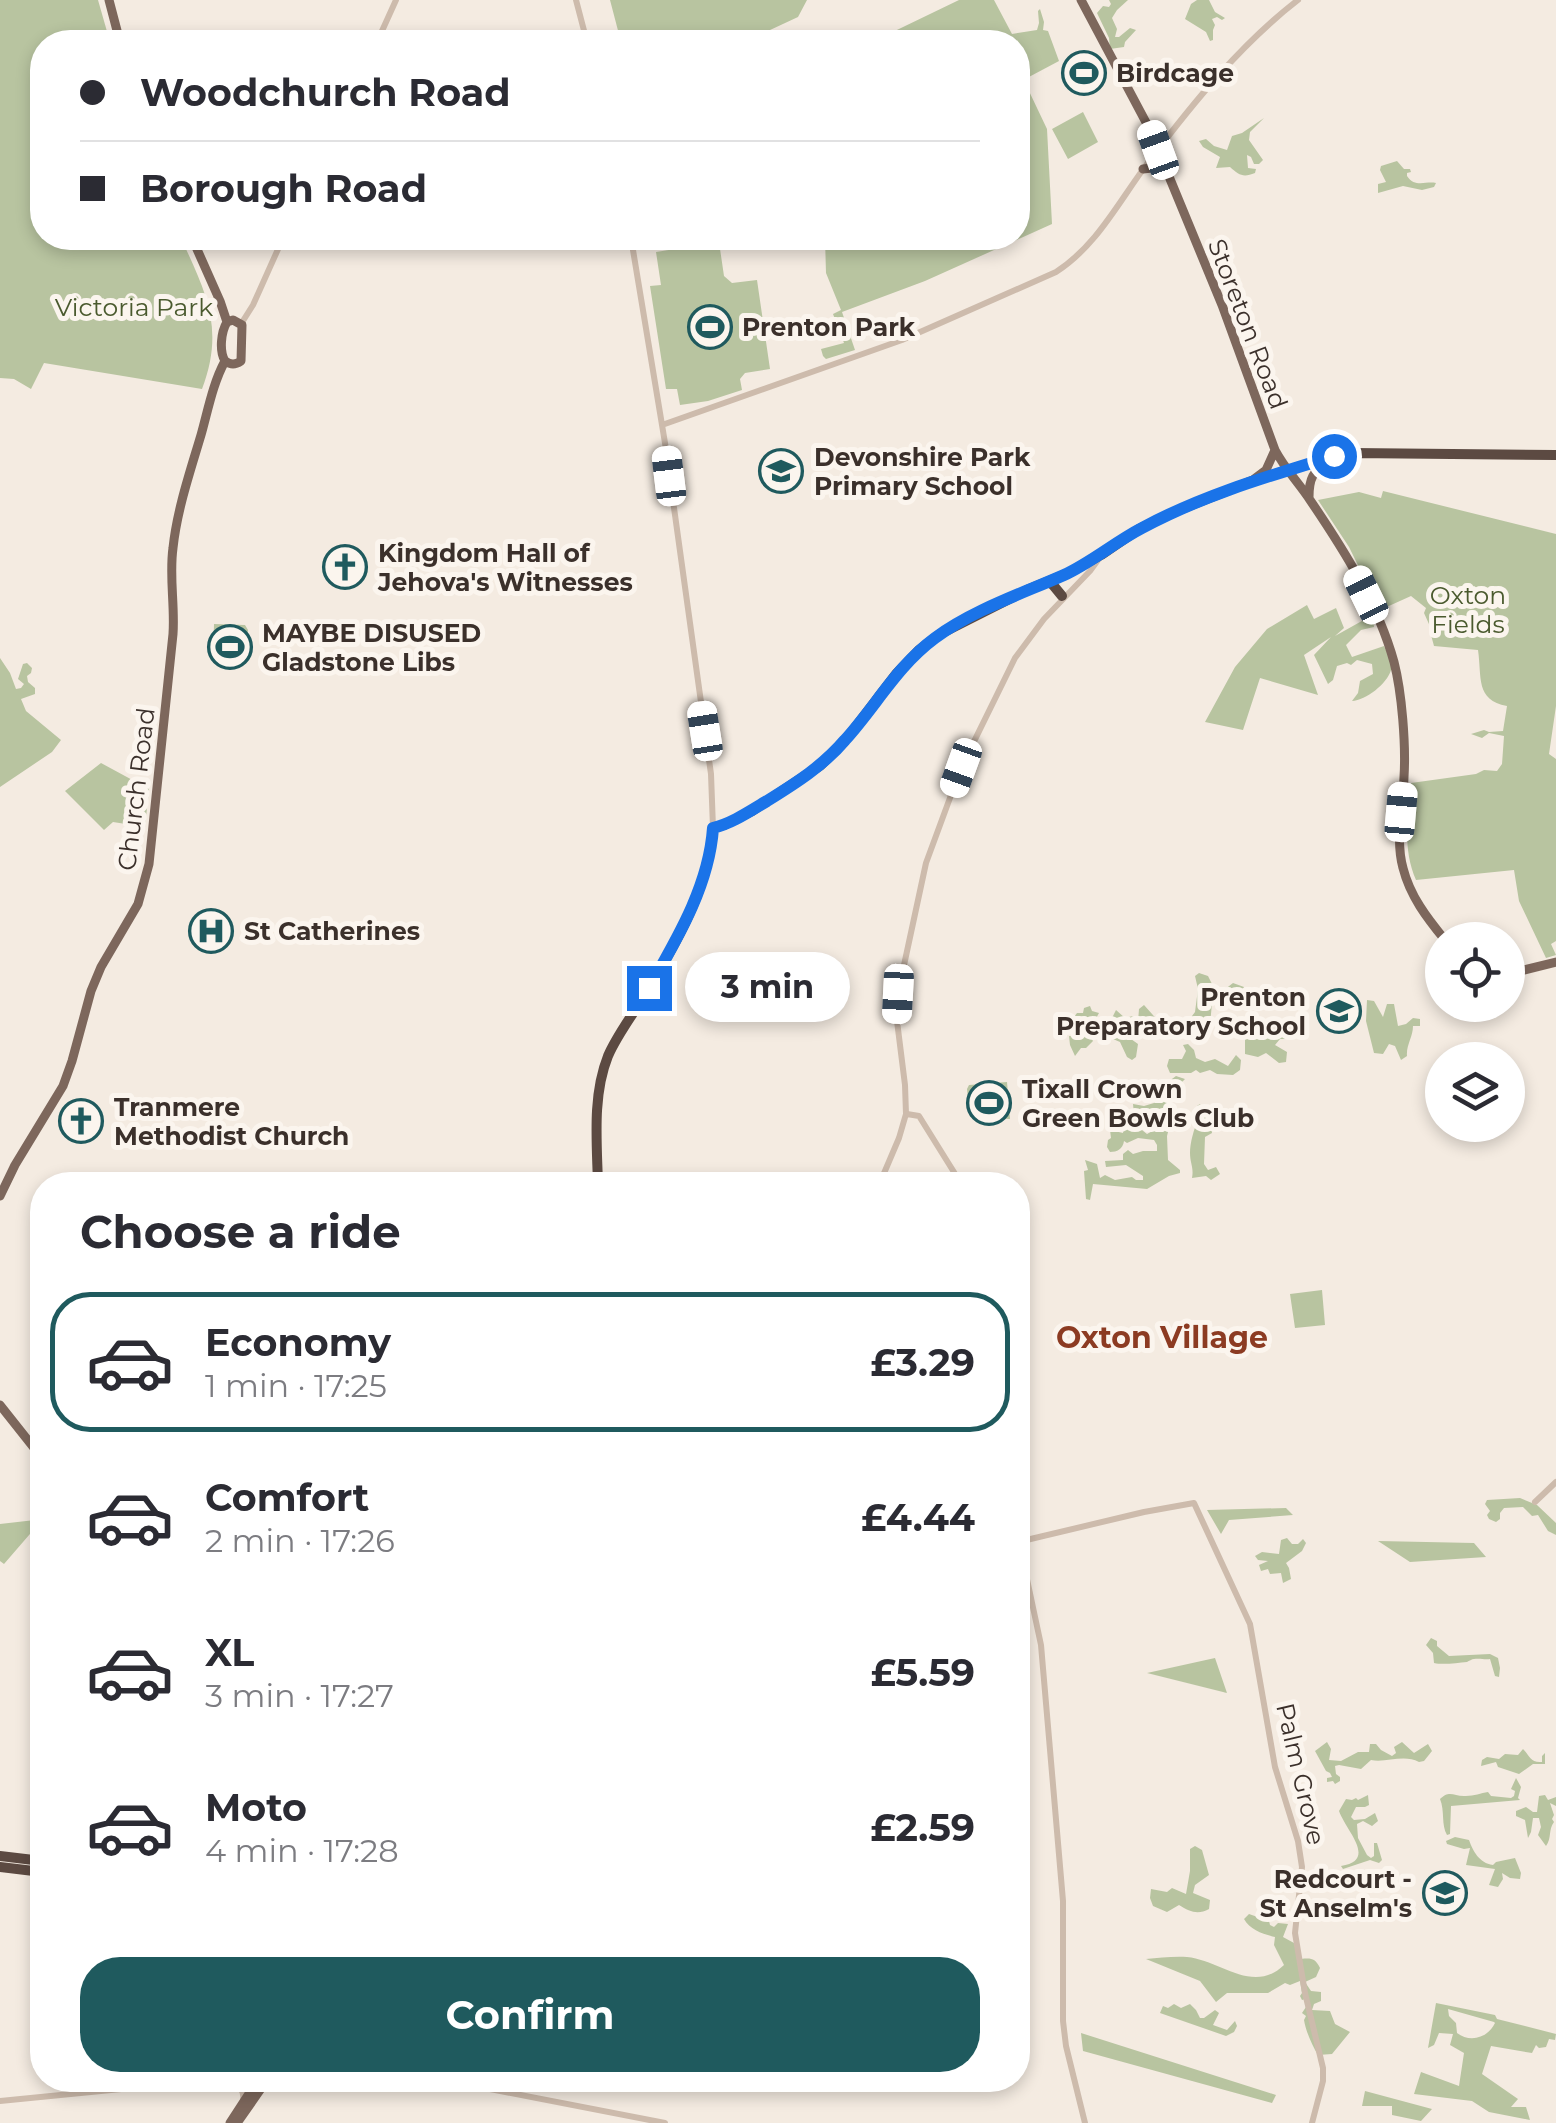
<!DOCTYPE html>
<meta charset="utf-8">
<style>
:root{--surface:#fff;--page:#f2f2f3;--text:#2b2b33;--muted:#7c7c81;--line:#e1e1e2;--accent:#1f5a5e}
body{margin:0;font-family:Montserrat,sans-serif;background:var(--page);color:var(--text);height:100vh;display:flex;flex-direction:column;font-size:38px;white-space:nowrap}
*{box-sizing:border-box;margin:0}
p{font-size:32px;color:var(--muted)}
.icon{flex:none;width:55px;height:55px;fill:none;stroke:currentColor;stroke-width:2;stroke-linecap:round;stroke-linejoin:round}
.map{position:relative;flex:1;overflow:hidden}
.sheet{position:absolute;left:30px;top:1172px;width:1000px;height:920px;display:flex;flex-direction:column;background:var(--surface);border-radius:40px;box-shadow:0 5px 15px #0003}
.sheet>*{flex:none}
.banner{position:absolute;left:30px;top:30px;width:1000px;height:220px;border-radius:40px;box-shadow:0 5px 15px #0003;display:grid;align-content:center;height:220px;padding:0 50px;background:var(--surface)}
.fabs{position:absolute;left:1425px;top:922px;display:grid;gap:20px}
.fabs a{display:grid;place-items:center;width:100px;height:100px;border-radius:50%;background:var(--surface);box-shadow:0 5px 15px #0003;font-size:50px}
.end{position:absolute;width:45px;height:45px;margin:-22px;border:12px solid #1a73e8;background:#fff;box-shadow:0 0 0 5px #fff}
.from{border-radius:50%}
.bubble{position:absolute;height:70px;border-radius:35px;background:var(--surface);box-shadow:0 5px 15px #0003;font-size:32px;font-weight:700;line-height:70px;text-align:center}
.car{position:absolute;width:30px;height:60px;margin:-30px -15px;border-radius:12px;box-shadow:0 0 8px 2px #0007;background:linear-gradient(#fff 24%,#345 0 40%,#fff 0 76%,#345 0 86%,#fff 0)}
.banner b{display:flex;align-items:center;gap:35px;height:95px;font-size:38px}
.banner b+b{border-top:2px solid var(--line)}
.banner i{width:25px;height:25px;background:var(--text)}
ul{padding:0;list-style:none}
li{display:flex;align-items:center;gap:30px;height:140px;margin:0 20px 15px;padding:0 30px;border:5px solid transparent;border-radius:40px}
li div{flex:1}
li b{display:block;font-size:38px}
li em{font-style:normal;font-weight:700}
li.active{border-color:var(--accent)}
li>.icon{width:90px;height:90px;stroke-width:1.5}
h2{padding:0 50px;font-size:45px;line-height:120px}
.primary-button{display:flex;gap:20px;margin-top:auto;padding:20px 50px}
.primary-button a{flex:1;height:115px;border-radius:40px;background:var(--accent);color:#fff;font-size:40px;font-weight:700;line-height:115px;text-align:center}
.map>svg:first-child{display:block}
.green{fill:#b8c4a0;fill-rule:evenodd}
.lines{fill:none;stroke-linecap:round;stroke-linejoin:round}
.minor{stroke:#cdbbac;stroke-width:6}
.major{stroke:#7d675c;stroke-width:9}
.highway{stroke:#5c4a42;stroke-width:10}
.route{stroke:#1a73e8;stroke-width:12}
.labels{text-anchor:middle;stroke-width:10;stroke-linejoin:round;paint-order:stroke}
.poi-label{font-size:25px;font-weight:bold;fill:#3b302b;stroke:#fbf5ee;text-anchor:start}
.park-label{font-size:25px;fill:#4a5a2e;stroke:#fbf5ee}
.street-label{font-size:25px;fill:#3b302b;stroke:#fbf5ee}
.quarter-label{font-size:30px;font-weight:bold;fill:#8c3b22;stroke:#fbf5ee}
</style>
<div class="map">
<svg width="1556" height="2123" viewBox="0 0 1556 2123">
<rect width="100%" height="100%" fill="#f4ebe1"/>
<path class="green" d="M0,0H98L110,42H42V238H181C206,293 225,328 202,389L44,363L31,389L14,379L0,378Z
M610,0H807L798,17L744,42H621Z
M959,0H994L1012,34L1037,30L1039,23L1038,11L1040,9L1044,22L1043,30L1048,31L1059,61L1027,78L1021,66L1018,68L1047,129L1052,224L925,281L842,312L855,350L826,359L823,356L821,349L844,343L833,314L841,310L826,273L825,238H1018V42H872Z
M1109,0H1128L1117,10L1112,18L1117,29L1115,37H1119L1130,28L1136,30L1125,42L1124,47L1110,49L1109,38L1097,13L1103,6L1109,7L1111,4Z
M1197,0H1209L1215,12L1225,18L1222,20L1217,17L1212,19L1215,25L1213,30V40L1210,41L1206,32L1185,19L1191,4Z
M1083,112L1098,142L1068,159L1052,129Z
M1264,118L1250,132L1249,140L1263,160L1259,164H1254L1251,157L1247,155L1248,168L1256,169L1255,173C1243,178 1239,175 1230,167L1216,168L1220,157L1203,147L1199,141L1206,139L1214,146L1227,150L1232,136L1242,133Z
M1397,161L1404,169H1410L1411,172L1407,173V176C1415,188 1425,181 1436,183L1434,187L1422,190L1403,186L1378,193V184L1386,182L1380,170L1381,166Z
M719,242L724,276L732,283L757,280L770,369L745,373L740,379L742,390L708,401L680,405L677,389H666L650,286L661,285L656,252Z
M1383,491L1556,534V706L1549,754L1556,759V941L1551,944L1556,955L1546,958L1519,901L1514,870L1416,880C1402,848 1408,816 1411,783L1476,774L1484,770L1497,771L1502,764L1504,736L1489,733L1482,738L1471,734L1484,730L1489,732L1503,731L1507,706C1475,700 1482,677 1478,650L1434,646L1431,635L1433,633L1424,613L1426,608L1411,596L1380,610L1349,547L1318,500L1359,492L1381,498Z
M1307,605L1314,619L1336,608L1344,628L1335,636L1369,617H1373L1374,627L1361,630L1346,645L1352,657L1384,646C1387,653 1394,662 1391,670C1387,684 1366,700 1352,701L1358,693L1360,681L1373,674L1372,664L1357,660L1351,665L1347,663L1337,666L1333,680L1328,684L1314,655L1331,637L1304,655L1318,695L1260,678L1243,730L1205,722L1235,667L1267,629Z
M214,624L245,625L248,630L246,664L213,663Z
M0,658L10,673L16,689L21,688L24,684L18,679L23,664L27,663L32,668L31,673L27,676L28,682L35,688V694L21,699L26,711L61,740L52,752L0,787Z
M101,763L149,789L145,827L113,822L104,830L65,791Z
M1199,973L1208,976L1216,992L1224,990L1233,983L1244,987L1239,1002L1234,991L1227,993V1001L1222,1008L1217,1004L1212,1003L1210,1025L1197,1031L1186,1024L1195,1012L1198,989L1195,976Z
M1367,1000L1374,1001L1383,1017L1387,1004H1394L1398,1026L1406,1024L1413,1018L1420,1019V1026H1413C1413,1037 1406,1045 1407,1056L1401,1060L1395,1046L1389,1044L1383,1054L1374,1053L1366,1021Z
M1144,1005L1161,1024C1154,1035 1146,1037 1133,1036L1131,1039L1138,1044L1136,1057L1132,1060L1127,1057L1120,1042L1113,1039L1108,1026L1116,1010L1125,1018L1133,1016L1138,1022L1139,1009Z
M1090,1006L1092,1011L1099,1013L1088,1033L1093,1041L1086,1048H1081L1075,1056L1070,1045L1069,1036L1076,1037L1080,1027L1074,1017L1077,1013H1083L1084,1008Z
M1252,1022L1284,1035L1287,1039H1280L1275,1045L1287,1052L1286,1062L1279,1063L1266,1053L1258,1057L1245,1054V1026Z
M1188,1044L1194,1050L1196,1058L1205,1062L1215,1059L1228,1066L1236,1055L1241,1060L1240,1070L1233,1075L1217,1074L1210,1070L1200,1073L1196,1070L1191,1073H1170L1167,1066L1169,1059H1182L1186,1051L1183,1045Z
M1176,1076L1185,1079L1170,1094L1164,1112L1151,1116L1134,1114L1133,1104L1144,1106L1154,1103L1157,1090Z
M1007,1082L1010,1119L970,1117L967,1089L969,1085Z
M1200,1104L1211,1123L1212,1133L1205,1137L1204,1164L1208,1170L1216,1167L1220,1174L1211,1180L1206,1176L1192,1178C1194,1168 1190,1163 1190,1153C1190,1143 1194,1128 1198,1121L1197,1106Z
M1125,1115L1132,1116V1122L1147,1134L1158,1128L1160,1122L1165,1120L1170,1124L1167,1136L1168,1160L1180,1170V1173L1169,1176L1147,1189L1093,1184L1090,1200L1086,1199L1084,1171L1088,1170L1085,1160L1097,1164L1100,1178L1105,1175L1115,1180L1132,1177L1136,1180H1143V1176L1126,1165L1106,1167L1105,1161L1123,1160V1154L1128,1150L1133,1154L1143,1151H1157V1145L1154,1140L1138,1138L1127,1143L1124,1141C1123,1149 1117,1152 1110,1152L1107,1147L1108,1140L1111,1138L1110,1130L1123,1133Z
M1322,1290L1325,1325L1295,1328L1290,1294Z
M1520,1498L1537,1505L1556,1523V1535L1548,1531L1538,1515L1532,1516L1523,1507L1504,1508L1500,1513V1519L1496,1522L1489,1519L1487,1515L1490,1511L1485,1504L1487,1500Z
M1286,1508L1293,1515L1229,1520L1221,1534L1207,1510Z
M35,1520L36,1527L4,1564L0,1561V1524Z
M1287,1538L1292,1544H1298L1303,1539L1306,1543L1302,1551L1286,1563L1289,1568L1291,1579L1283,1583L1281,1573L1270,1574L1268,1569L1261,1571L1259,1565L1268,1561L1258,1560L1255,1556L1262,1552L1279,1554L1281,1540Z
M1378,1541L1474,1543L1486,1557L1410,1562Z
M1431,1638L1437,1641V1646L1449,1656L1490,1654L1498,1658L1500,1668L1499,1677L1495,1676L1490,1659C1485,1660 1480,1658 1474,1659C1472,1659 1469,1661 1467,1662C1457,1663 1443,1665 1434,1663L1433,1653L1426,1645Z
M1215,1658L1227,1693L1147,1673Z
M1327,1742L1331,1749L1329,1760L1341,1761L1358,1752H1369L1370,1744H1376L1381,1750L1392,1756L1396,1753L1394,1747L1402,1742L1414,1753L1428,1744L1432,1751L1424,1761L1419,1762C1404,1754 1386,1763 1371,1760L1361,1769L1339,1765L1335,1766L1336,1774L1340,1777V1781L1335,1784L1333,1781L1327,1782V1778L1332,1777L1330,1773L1326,1771L1315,1751Z
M1523,1749C1530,1756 1530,1763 1542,1762V1756L1545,1753V1764H1533L1519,1774L1498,1767L1496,1762L1481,1766L1482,1760L1487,1757L1499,1759L1505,1754L1518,1755Z
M1516,1778L1521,1787L1518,1798L1520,1800L1451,1806L1450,1834L1447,1835C1441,1825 1445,1811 1440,1799C1450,1789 1454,1797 1466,1796C1474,1796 1481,1793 1488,1792L1491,1796L1511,1798L1514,1796L1515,1791L1511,1789Z
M1368,1795L1369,1805L1365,1807H1356L1351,1817L1354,1820L1365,1819L1375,1813L1378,1821L1372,1826L1363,1821L1357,1824L1358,1838L1367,1855L1371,1858L1374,1856V1843H1377L1382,1860L1379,1863L1370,1860L1343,1869L1341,1866C1378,1860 1346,1831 1339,1811L1346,1799L1352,1800L1356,1798L1358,1800Z
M1545,1795L1548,1800L1556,1797V1806L1550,1803L1554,1815L1552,1819L1554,1822C1548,1830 1552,1838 1546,1846L1538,1835L1541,1827L1539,1818H1533L1531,1832L1528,1838L1525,1820L1516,1816V1811L1526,1807L1533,1812H1537L1539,1796Z
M1455,1837L1469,1840C1473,1851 1479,1863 1493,1865L1496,1862L1515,1858L1521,1873L1520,1879L1510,1878L1502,1873L1503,1879L1498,1887L1489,1885L1495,1869L1466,1865L1470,1848L1464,1849L1447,1844L1446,1841Z
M1195,1846L1202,1850L1209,1875L1195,1885L1193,1893L1210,1900L1209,1909C1198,1915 1190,1912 1179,1905L1167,1912L1153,1906L1150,1898L1151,1889L1167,1892L1172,1888L1186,1894L1190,1871V1849Z
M1249,1914L1269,1921L1270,1925L1274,1927L1278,1923L1288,1924L1283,1937L1294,1943L1301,1959C1311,1958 1315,1958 1320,1968L1316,1977L1305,1982L1311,1991L1321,1992V2001L1314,2004L1312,2010L1330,2011L1335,2024L1350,2032L1332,2054L1318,2055C1312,2045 1306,2032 1304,2020L1306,2016L1302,2013L1306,2007L1305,1999L1302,2000L1300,1996L1302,1993L1300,1981L1290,1985L1285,1983L1268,1993H1227L1216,2002L1200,1981L1146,1959C1159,1958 1174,1956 1187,1957C1220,1960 1253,1995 1284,1965L1274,1945L1275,1937C1263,1934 1250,1930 1244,1919Z
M1436,2003L1495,2015L1497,2019L1556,2034L1555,2040L1549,2039L1546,2047L1539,2048L1536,2045L1532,2053L1491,2046L1482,2074L1518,2099L1511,2107H1526L1530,2120L1489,2112L1472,2101L1414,2094L1421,2072L1459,2086L1464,2053L1450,2045L1453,2034L1439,2033L1434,2045L1428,2048ZM1448,2009L1494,2022L1495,2023C1488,2038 1470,2043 1457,2033L1456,2023L1449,2016Z
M1174,2004L1181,2008L1190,2004L1196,2010L1200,2018H1204L1215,2010L1219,2013L1213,2025L1227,2030L1235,2021L1237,2026L1234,2032L1226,2036L1160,2013L1163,2006L1168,2008Z
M1081,2033L1276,2095L1272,2103L1083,2051Z
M1365,2091L1432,2109L1421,2121L1392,2115V2106H1362Z"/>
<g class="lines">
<path class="minor" d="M576,0L587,42
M377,42L396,0
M631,238L665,443L705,731L711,774L713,828
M241,324L253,305L283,238
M662,425L902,340L1056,272C1098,245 1120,199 1150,160C1193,103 1241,44 1298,0
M907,1114L919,1116L962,1185
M879,1185L899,1138L906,1114L905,1085L897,1021L898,993L926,863L961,768L1015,658L1044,619L1090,571L1098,560
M1535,1502L1556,1482
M1018,1537L1041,1645L1063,1901V2021L1066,2046L1085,2123
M1018,1542L1144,1512L1194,1503L1250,1624L1275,1767L1298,1841L1302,1867L1295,1933L1305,1993L1323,2068V2081L1312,2123
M228,2080C237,2084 245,2089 243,2100
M444,2080L665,2123
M0,2101L212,2080"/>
<path class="major" d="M109,0L120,42
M1081,0L1149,128L1222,305L1275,450C1285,469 1298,482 1310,500C1344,550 1378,604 1394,662C1402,693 1406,745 1404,777C1403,806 1395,839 1403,868C1410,896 1427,918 1445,940
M1143,169L1152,168L1165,171
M192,238L220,301L227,322
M225,361C231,365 235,365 241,361L242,325L233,320L227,322
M225,361C219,351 221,332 227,322
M1254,479L1266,470L1275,450
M1309,497C1309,478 1313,472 1328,460
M1508,974L1556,962
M0,1196L15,1165L63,1086L72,1061L91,991L101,967L138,904L149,864L173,634C175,605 169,576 173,548C177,510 190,472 201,435C208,410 213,383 225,361
M0,1405L42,1458
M230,2123L258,2080
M237,2123L267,2080"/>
<path class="highway" d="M1048,582L1053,585L1062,596
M598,1185C597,1143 592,1096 608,1056C617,1035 632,1016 644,996C675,946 709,888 713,828L724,825L752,811L821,765L844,742L896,674L919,650L940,634L1027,590L1071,572L1101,555L1139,529L1179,510L1252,481L1334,456L1353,453L1556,455
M0,1856L42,1861
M0,1867L42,1872"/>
</g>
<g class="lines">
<path class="route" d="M649,988C677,939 709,886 713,828C733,823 750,811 767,801C796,783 823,766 845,740C876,706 897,666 935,638C973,610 1021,594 1064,575C1092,562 1115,542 1142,528C1203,495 1269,476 1334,456"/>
</g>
<defs>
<g id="stadium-ring" transform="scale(2.25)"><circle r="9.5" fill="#fbf5ee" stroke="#1f5a5e" stroke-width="1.5"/><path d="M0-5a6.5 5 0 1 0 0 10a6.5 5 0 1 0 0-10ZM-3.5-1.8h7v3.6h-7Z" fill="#1f5a5e"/></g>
<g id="school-ring" transform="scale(2.25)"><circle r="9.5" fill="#fbf5ee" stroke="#1f5a5e" stroke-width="1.5"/><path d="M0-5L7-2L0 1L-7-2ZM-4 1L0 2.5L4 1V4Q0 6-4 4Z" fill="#1f5a5e"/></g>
<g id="church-ring" transform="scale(2.25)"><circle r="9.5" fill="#fbf5ee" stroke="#1f5a5e" stroke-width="1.5"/><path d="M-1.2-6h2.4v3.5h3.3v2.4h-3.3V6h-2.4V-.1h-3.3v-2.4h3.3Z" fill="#1f5a5e"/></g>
<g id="hospital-ring" transform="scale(2.25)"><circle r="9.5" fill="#fbf5ee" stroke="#1f5a5e" stroke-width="1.5"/><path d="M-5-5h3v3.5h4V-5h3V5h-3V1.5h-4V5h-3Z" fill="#1f5a5e"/></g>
</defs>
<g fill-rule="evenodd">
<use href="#stadium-ring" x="1084" y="73"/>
<use href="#stadium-ring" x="710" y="327"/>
<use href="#school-ring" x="781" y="471"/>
<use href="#church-ring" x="345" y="567"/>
<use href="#stadium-ring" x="230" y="647"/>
<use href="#hospital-ring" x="211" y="931"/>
<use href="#school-ring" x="1339" y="1011"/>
<use href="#stadium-ring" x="989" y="1103"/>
<use href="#church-ring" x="81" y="1121"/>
<use href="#school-ring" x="1445" y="1893"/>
</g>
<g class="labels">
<g class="poi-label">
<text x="1116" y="82">Birdcage</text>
<text x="742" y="336">Prenton Park</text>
<text x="814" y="466">Devonshire Park<tspan x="814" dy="29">Primary School</tspan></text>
<text x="378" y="562">Kingdom Hall of<tspan x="378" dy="29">Jehova's Witnesses</tspan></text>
<text x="262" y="642">MAYBE DISUSED<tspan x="262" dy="29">Gladstone Libs</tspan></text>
<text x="244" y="940">St Catherines</text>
<text x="1306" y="1006" text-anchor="end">Prenton<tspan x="1306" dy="29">Preparatory School</tspan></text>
<text x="1022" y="1098">Tixall Crown<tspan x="1022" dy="29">Green Bowls Club</tspan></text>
<text x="114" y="1116">Tranmere<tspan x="114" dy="29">Methodist Church</tspan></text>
<text x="1412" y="1888" text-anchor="end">Redcourt -<tspan x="1412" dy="29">St Anselm's</tspan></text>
</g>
<g class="park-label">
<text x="134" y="316">Victoria Park</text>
<text x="1468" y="604">Oxton<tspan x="1468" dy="29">Fields</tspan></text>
</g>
<g class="street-label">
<text transform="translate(1248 324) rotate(69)" y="9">Storeton Road</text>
<text transform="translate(136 789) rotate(-83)" y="9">Church Road</text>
<text transform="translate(1301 1774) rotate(77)" y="9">Palm Grove</text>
</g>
<g class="quarter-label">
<text x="1162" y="1348">Oxton Village</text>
</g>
</g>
</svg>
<div class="fabs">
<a><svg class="icon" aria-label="locate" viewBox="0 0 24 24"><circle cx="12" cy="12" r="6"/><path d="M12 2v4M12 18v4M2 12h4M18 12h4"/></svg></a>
<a><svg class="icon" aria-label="layers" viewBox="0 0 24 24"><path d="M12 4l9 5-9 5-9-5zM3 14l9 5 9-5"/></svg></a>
</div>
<i class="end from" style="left:1334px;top:456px"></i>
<i class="end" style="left:649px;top:988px"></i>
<div class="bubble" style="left:685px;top:952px;width:165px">3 min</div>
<i class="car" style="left:1158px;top:150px;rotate:340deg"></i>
<i class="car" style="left:669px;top:476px;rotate:353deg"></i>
<i class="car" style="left:1366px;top:595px;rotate:334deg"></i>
<i class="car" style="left:705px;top:731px;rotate:351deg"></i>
<i class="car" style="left:961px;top:768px;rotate:200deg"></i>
<i class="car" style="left:1401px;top:812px;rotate:5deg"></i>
<i class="car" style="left:898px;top:994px;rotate:183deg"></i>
<div class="banner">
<b><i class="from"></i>Woodchurch Road</b>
<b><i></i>Borough Road</b>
</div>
<section class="sheet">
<h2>Choose a ride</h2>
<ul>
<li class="active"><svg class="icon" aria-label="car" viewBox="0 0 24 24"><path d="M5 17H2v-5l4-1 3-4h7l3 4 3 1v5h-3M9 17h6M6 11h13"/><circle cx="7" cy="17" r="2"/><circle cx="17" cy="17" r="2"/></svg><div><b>Economy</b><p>1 min · 17:25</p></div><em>£3.29</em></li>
<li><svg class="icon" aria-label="car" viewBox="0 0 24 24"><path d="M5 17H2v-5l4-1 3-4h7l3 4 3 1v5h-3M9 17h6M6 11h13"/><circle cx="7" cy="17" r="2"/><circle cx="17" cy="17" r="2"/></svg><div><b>Comfort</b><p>2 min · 17:26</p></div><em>£4.44</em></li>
<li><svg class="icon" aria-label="car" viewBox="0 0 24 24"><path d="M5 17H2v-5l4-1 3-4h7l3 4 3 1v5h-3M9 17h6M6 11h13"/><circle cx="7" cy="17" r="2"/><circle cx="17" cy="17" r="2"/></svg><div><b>XL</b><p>3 min · 17:27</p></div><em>£5.59</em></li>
<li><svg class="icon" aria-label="car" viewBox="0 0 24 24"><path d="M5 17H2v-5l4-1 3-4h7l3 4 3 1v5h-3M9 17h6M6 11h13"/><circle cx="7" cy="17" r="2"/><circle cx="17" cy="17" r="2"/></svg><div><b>Moto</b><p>4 min · 17:28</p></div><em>£2.59</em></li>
</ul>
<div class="primary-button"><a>Confirm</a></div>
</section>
</div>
